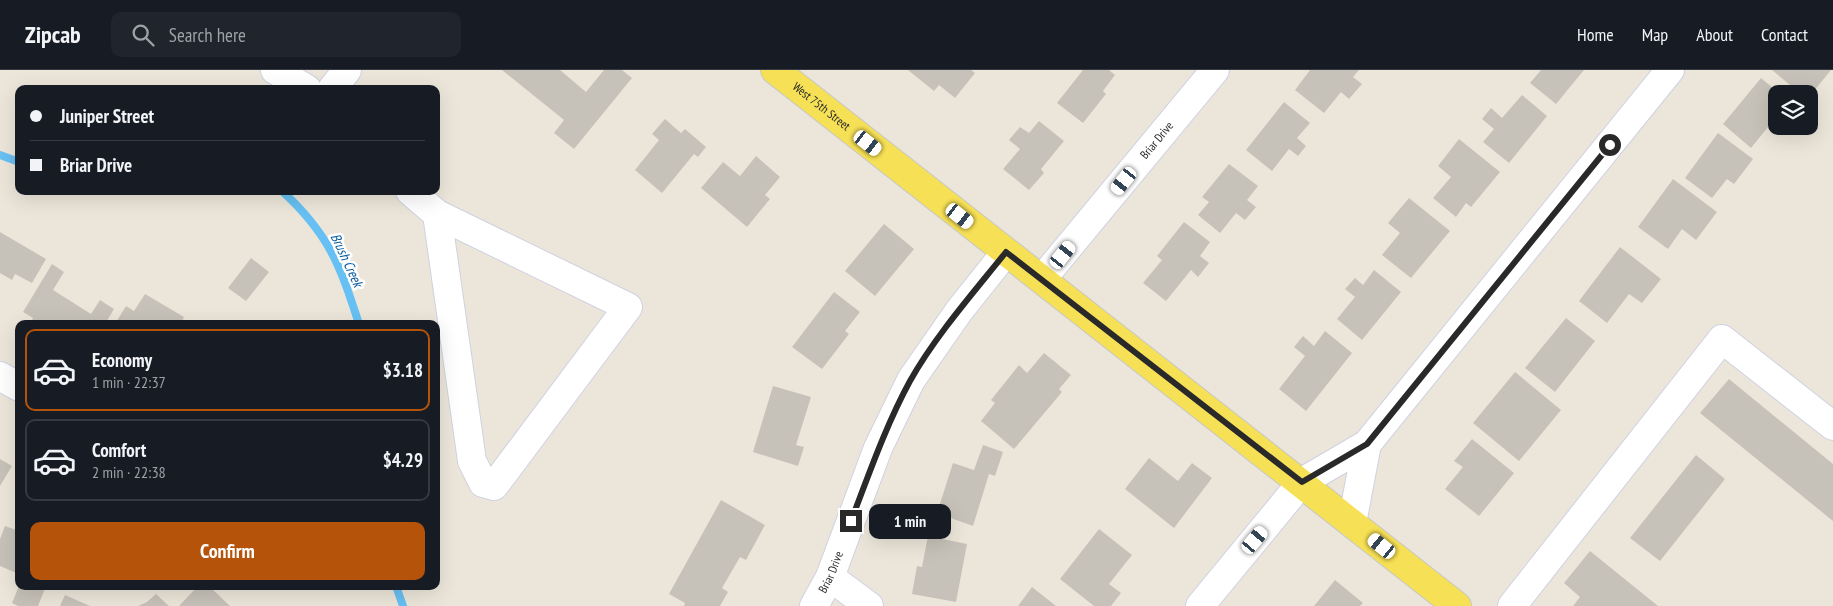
<!DOCTYPE html>
<meta charset="utf-8">
<style>
:root{--surface:#171b24;--page:#20242c;--text:#f1f3f6;--muted:#9ea1a6;--line:#363941;--accent:#b45309}
body{margin:0;font-family:"PT Sans Narrow",sans-serif;background:var(--page);color:var(--text);height:100vh;display:flex;flex-direction:column;font-size:19px;white-space:nowrap}
*{box-sizing:border-box;margin:0}
p{font-size:16px;color:var(--muted)}
.icon{flex:none;width:28px;height:28px;fill:none;stroke:currentColor;stroke-width:2;stroke-linecap:round;stroke-linejoin:round}
.map{position:relative;flex:1;overflow:hidden}
.side{position:absolute;left:15px;top:250px;width:425px;height:270px;display:flex;flex-direction:column;background:var(--surface);border-radius:10px;box-shadow:0 5px 20px #0002}
.side>*{flex:none}
.hud{position:absolute;left:15px;top:15px;width:425px;height:110px;border-radius:10px;box-shadow:0 5px 20px #0002;display:grid;align-content:center;height:110px;padding:0 15px;background:var(--surface)}
.fabs{position:absolute;left:1768px;top:15px;display:grid;gap:10px}
.fabs a{display:grid;place-items:center;width:50px;height:50px;border-radius:10px;background:var(--surface);box-shadow:0 5px 20px #0002;font-size:25px}
.end{position:absolute;width:22px;height:22px;margin:-11px;border:6px solid #292929;background:#fff;box-shadow:0 0 0 2px #fff}
.from{border-radius:50%}
.bubble{position:absolute;height:35px;border-radius:10px;background:var(--surface);box-shadow:0 5px 20px #0002;font-size:16px;font-weight:700;line-height:35px;text-align:center}
.car{position:absolute;width:15px;height:30px;margin:-15px -8px;border-radius:6px;box-shadow:0 0 4px 1px #0007;background:linear-gradient(#fff 24%,#345 0 40%,#fff 0 76%,#345 0 86%,#fff 0)}
.hud b{display:flex;align-items:center;gap:18px;height:48px;font-size:19px}
.hud b+b{border-top:1px solid var(--line)}
.hud i{width:12px;height:12px;background:var(--text)}
ul{padding:9px 0 0;list-style:none}
li{display:flex;align-items:center;gap:15px;height:82px;margin:0 10px 8px;padding:0 5px;border:2px solid var(--line);border-radius:10px}
li div{flex:1}
li b{display:block;font-size:19px}
li em{font-style:normal;font-weight:700}
li.active{border-color:var(--accent)}
li>.icon{width:45px;height:45px;stroke-width:1.5}
.button{display:flex;gap:10px;margin-top:auto;padding:10px 15px}
.button a{flex:1;height:58px;border-radius:10px;background:var(--accent);color:#fff;font-size:20px;font-weight:700;line-height:58px;text-align:center}
header{display:flex;align-items:center;gap:30px;box-sizing:border-box;height:70px;padding:0 25px;background:var(--surface);border-bottom:1px solid var(--line)}
header strong{font-size:24px}
nav{display:flex;gap:28px;margin-inline-start:auto;font-size:18px}
.search{width:350px;height:45px;background:var(--page);display:flex;align-items:center;gap:12px;box-sizing:border-box;padding:0 18px;border-radius:10px;color:var(--muted);font-size:19px}
.map>svg:first-child{display:block}
.lines{fill:none;stroke-linecap:round;stroke-linejoin:round}
.stream{stroke:#67c0f3;stroke-width:8}
.building{fill:#c7c2b9}
.minor-casing{stroke:#cfd1e3;stroke-width:30}
.major-casing{stroke:#c7c7c7;stroke-width:30}
.minor{stroke:#fff;stroke-width:28}
.major{stroke:#f6e055;stroke-width:28}
.route{stroke:#292929;stroke-width:6}
.labels{text-anchor:middle;stroke-width:5;stroke-linejoin:round;paint-order:stroke}
.street-label{font-size:12px;fill:#292929;stroke:#fff}
.water-label{font-size:14px;font-style:italic;fill:#085b9d;stroke:#fff}
</style>
<header>
<strong>Zipcab</strong>
<div class="search"><svg class="icon" aria-label="search" viewBox="0 0 24 24"><circle cx="10" cy="10" r="6"/><path d="M15 15l6 6"/></svg>Search here</div>
<nav><a>Home</a><a>Map</a><a>About</a><a>Contact</a></nav>
</header>
<div class="map">
<svg width="1833" height="536" viewBox="0 0 1833 536">
<rect width="100%" height="100%" fill="#ece6da"/>
<g class="lines">
<path class="stream" d="M0,85L19,92
M282,121C329,164 340,195 359,254
M396,516L403,536"/>
</g>
<path class="building" d="M502,0H560L586,22L604,0H622L632,8L574,79L554,63L564,50Z
M908,0H971L975,3L955,28L939,15L934,21Z
M1083,0H1109L1115,5L1103,21L1106,24L1083,53L1057,33Z
M1310,0H1359L1353,7L1362,14L1349,29L1341,22L1324,43L1295,20Z
M1541,0H1584L1556,34L1530,13Z
M1772,0H1831L1809,27V24H1801Z
M1761,8L1780,24H1776V56H1784L1777,65L1768,57L1751,78L1723,54Z
M1522,25L1547,46L1509,93L1483,72L1494,59L1482,49L1491,38L1502,48Z
M1284,32L1310,53L1297,68L1306,76L1298,86L1289,79L1272,101L1246,80Z
M665,49L681,63L685,59L706,77L698,87L694,84L662,123L635,100L659,70L652,64Z
M1039,51L1064,71L1041,99L1044,103L1029,120L1003,99L1020,79L1009,70L1020,57L1029,63Z
M1718,63L1753,89L1734,114L1727,109L1712,128L1685,108Z
M1459,69L1500,102L1471,137L1466,133L1456,147L1433,128L1451,107L1438,96Z
M756,86L780,107L765,125L770,129L747,157L701,118L723,92L740,106Z
M1229,94L1258,116L1247,130L1256,137L1245,150L1236,143L1220,163L1198,145L1209,132L1202,127Z
M1673,109L1717,142L1696,170L1682,159L1668,179L1638,157Z
M1409,128L1450,161L1411,208L1382,185L1400,163L1388,153Z
M1184,152L1210,172L1200,186L1209,193L1198,207L1191,200L1166,231L1143,213L1162,190L1157,186Z
M884,154L914,179L875,226L845,201Z
M0,162L46,189L32,213L15,204L12,210L0,203Z
M1620,177L1661,209L1642,233L1629,224L1607,253L1579,231Z
M251,188L269,202L246,231L228,218Z
M52,194L64,202L53,220L91,244L100,230L114,239L105,254H34L31,252L33,248L23,242Z
M1374,200L1401,222L1362,270L1337,249L1355,227L1345,219L1355,208L1363,215Z
M834,222L860,242L845,261L849,264L822,299L792,277Z
M145,224L184,247L181,254H115L126,236L134,241Z
M1566,248L1595,271L1555,322L1525,298Z
M1325,261L1352,283L1306,341L1279,319L1305,286L1294,277L1303,266L1314,276Z
M1044,283L1071,305L1059,319L1062,322L1014,379L981,351L995,333L991,330L1019,295L1027,303Z
M1515,302L1561,340L1519,391L1473,353Z
M1729,309L1833,394V451L1700,343Z
M773,316L811,327L796,375L804,377L798,396L753,382Z
M1472,369L1514,403L1479,446L1445,419L1463,397L1454,391Z
M983,375L1003,382L995,406L989,404L973,456L937,443L953,393L974,400Z
M1696,385L1725,409L1660,491L1630,468Z
M1149,388L1178,411L1192,393L1212,408L1174,458L1125,419Z
M0,389L12,396L0,416Z
M721,430L765,455L746,490L740,487L722,518L728,522L720,536H684L685,533L669,524Z
M5,456L19,461V504L0,496V469Z
M1099,459L1132,485L1109,514L1121,523L1111,536H1094L1060,509Z
M928,466L967,474L956,532L912,524L917,496L922,497Z
M1590,481L1658,536H1573L1580,527L1564,513Z
M1335,510L1363,533L1360,536H1314Z
M19,516H46L38,536H18L12,533Z
M198,516H209L230,536H179Z
M1032,517L1056,536H1018Z
M156,524L169,536H138L147,532Z
M65,525L90,536H60Z"/>
<g class="lines">
<g class="minor-casing">
<g id="minor">
<path d="M275,0L307,19"/>
<path d="M332,19L347,0"/>
<path d="M410,121L437,144L628,237L494,416L483,413L472,391L437,144"/>
<path id="s1" d="M1042,209L1215,0"/>
<path d="M0,306L19,317"/>
<path d="M1352,453L1367,374"/>
<path d="M830,507L869,536"/>
<path id="s2" d="M814,536L830,507L878,378L911,310L959,241L1006,182"/>
<path d="M1200,536L1302,412L1367,374L1670,0"/>
<path d="M1512,536L1722,269L1833,356"/>
</g>
</g>
<g class="major-casing">
<g id="major">
<path id="s3" d="M775,0L1457,536"/>
</g>
</g>
<use href="#minor" class="minor"/>
<use href="#major" class="major"/>
</g>
<g class="lines">
<path class="route" d="M851,451C869,404 886,355 910,311C936,265 974,222 1006,182L1302,412L1367,374L1610,75"/>
</g>
<g class="labels">
<g class="street-label">
<text dy="4" stroke="none"><textPath href="#s3" startOffset="59">West 75th Street</textPath></text>
<text dy="4" stroke="none"><textPath href="#s1" startOffset="180">Briar Drive</textPath></text>
<text dy="4" stroke="none"><textPath href="#s2" startOffset="38">Briar Drive</textPath></text>
</g>
<g class="water-label">
<text transform="translate(347 190) rotate(65)" y="5">Brush Creek</text>
</g>
</g>
</svg>
<div class="fabs">
<a><svg class="icon" aria-label="layers" viewBox="0 0 24 24"><path d="M12 4l9 5-9 5-9-5zM3 14l9 5 9-5"/></svg></a>
</div>
<i class="end from" style="left:1610px;top:75px"></i>
<i class="end" style="left:851px;top:451px"></i>
<div class="bubble" style="left:869px;top:434px;width:82px">1 min</div>
<i class="car" style="left:868px;top:73px;rotate:128deg"></i>
<i class="car" style="left:1124px;top:111px;rotate:219deg"></i>
<i class="car" style="left:960px;top:146px;rotate:128deg"></i>
<i class="car" style="left:1063px;top:185px;rotate:39deg"></i>
<i class="car" style="left:1255px;top:470px;rotate:40deg"></i>
<i class="car" style="left:1382px;top:476px;rotate:309deg"></i>
<div class="hud">
<b><i class="from"></i>Juniper Street</b>
<b><i></i>Briar Drive</b>
</div>
<section class="side">
<ul>
<li class="active"><svg class="icon" aria-label="car" viewBox="0 0 24 24"><path d="M5 17H2v-5l4-1 3-4h7l3 4 3 1v5h-3M9 17h6M6 11h13"/><circle cx="7" cy="17" r="2"/><circle cx="17" cy="17" r="2"/></svg><div><b>Economy</b><p>1 min · 22:37</p></div><em>$3.18</em></li>
<li><svg class="icon" aria-label="car" viewBox="0 0 24 24"><path d="M5 17H2v-5l4-1 3-4h7l3 4 3 1v5h-3M9 17h6M6 11h13"/><circle cx="7" cy="17" r="2"/><circle cx="17" cy="17" r="2"/></svg><div><b>Comfort</b><p>2 min · 22:38</p></div><em>$4.29</em></li>
</ul>
<div class="button"><a>Confirm</a></div>
</section>
</div>
